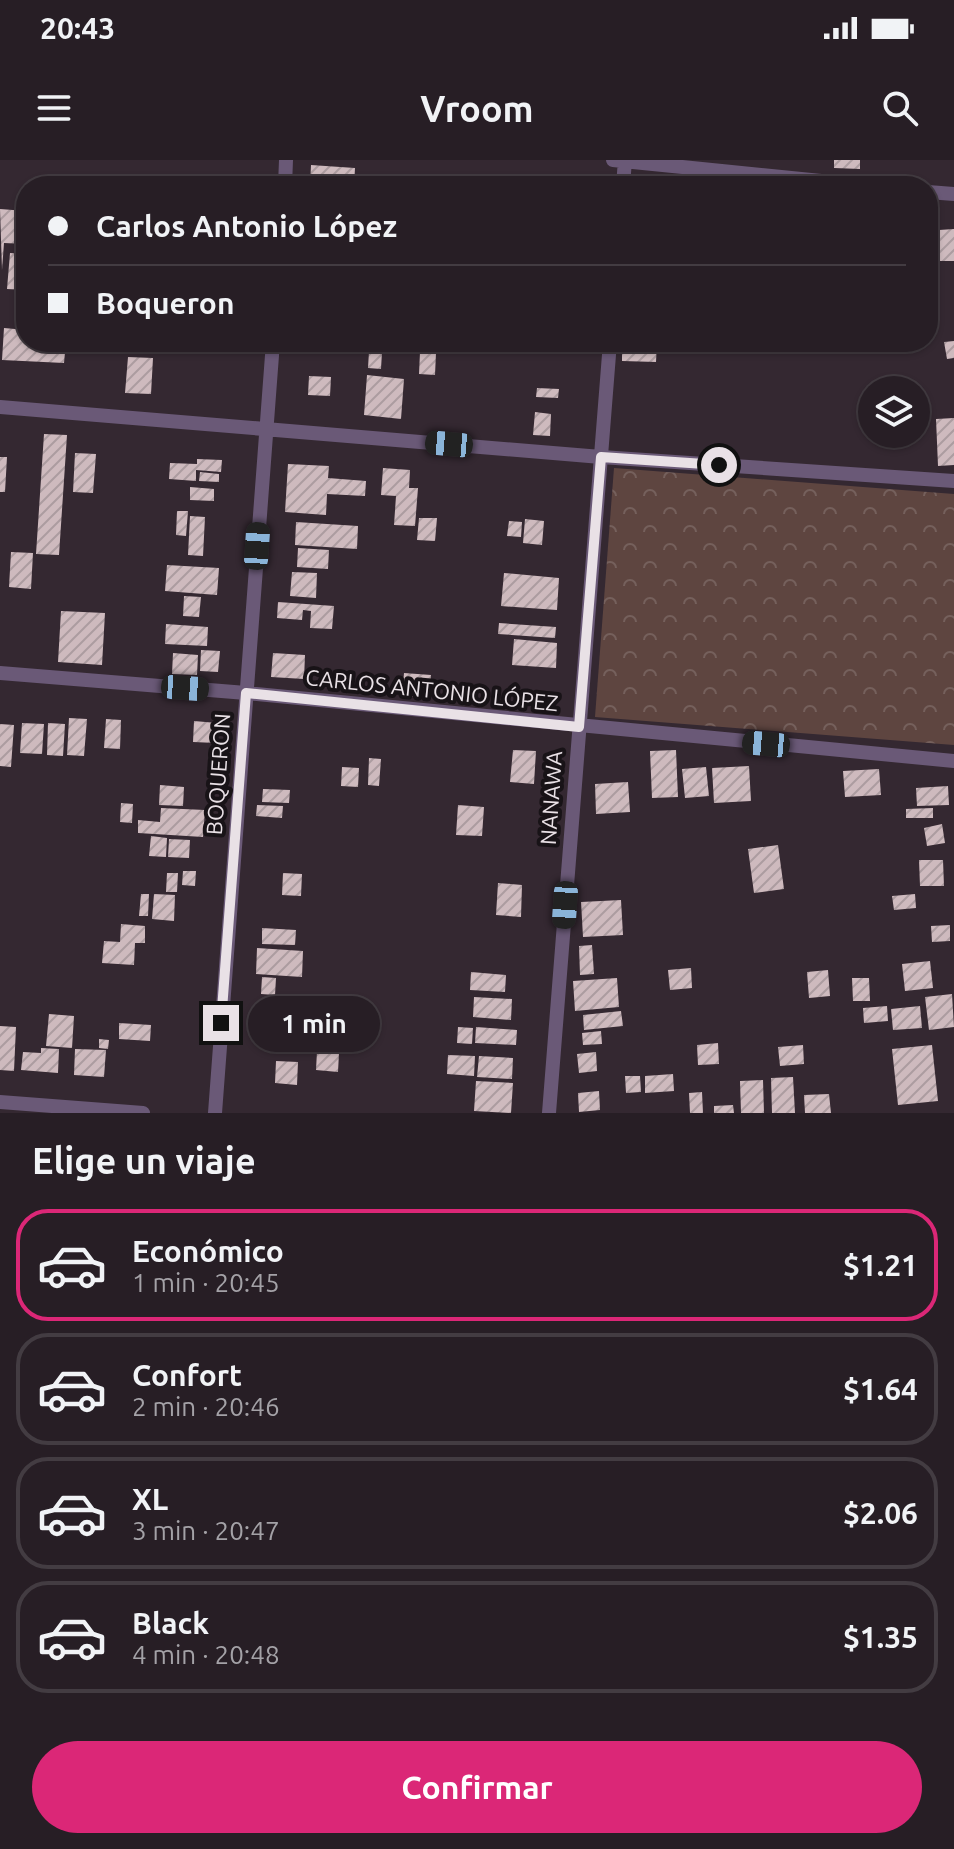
<!DOCTYPE html>
<html lang="es">
<meta charset="utf-8">
<style>
:root{--surface:#271e25;--page:#2f272d;--text:#f1f3f6;--muted:#a4a2a7;--line:#433c42;--accent:#db2777}
body{margin:0;font-family:Ubuntu,sans-serif;background:var(--page);color:var(--text);height:100vh;display:flex;flex-direction:column;font-size:30px;white-space:nowrap}
*{box-sizing:border-box;margin:0}
p{font-size:26px;color:var(--muted)}
.icon{flex:none;width:44px;height:44px;fill:none;stroke:currentColor;stroke-width:2;stroke-linecap:round;stroke-linejoin:round}
.map{position:relative;height:953px;overflow:hidden}
.details{display:flex;flex-direction:column;background:var(--surface);flex:1}
.details>*{flex:none}
.guide{position:absolute;left:16px;top:16px;width:922px;height:176px;border-radius:32px;box-shadow:0 2px 6px #0004,0 0 0 2px var(--line);display:grid;align-content:center;height:176px;padding:0 32px;background:var(--surface)}
.tools{position:absolute;left:858px;top:216px;display:grid;gap:16px}
.tools a{display:grid;place-items:center;width:72px;height:72px;border-radius:50%;background:var(--surface);box-shadow:0 2px 6px #0004,0 0 0 2px var(--line);font-size:40px}
.end{position:absolute;width:36px;height:36px;margin:-18px;border:10px solid #e9e1e6;background:#111;box-shadow:0 0 0 4px #111}
.from{border-radius:50%}
.bubble{position:absolute;height:56px;border-radius:28px;background:var(--surface);box-shadow:0 2px 6px #0004,0 0 0 2px var(--line);font-size:26px;font-weight:700;line-height:56px;text-align:center}
.car{position:absolute;width:24px;height:48px;margin:-24px -12px;border-radius:10px;box-shadow:0 0 6px 2px #0007;background:linear-gradient(#222 24%,#8ab4d8 0 40%,#222 0 76%,#8ab4d8 0 86%,#222 0)}
.guide b{display:flex;align-items:center;gap:28px;height:76px;font-size:30px}
.guide b+b{border-top:2px solid var(--line)}
.guide i{width:20px;height:20px;background:var(--text)}
ul{padding:0;list-style:none}
li{display:flex;align-items:center;gap:24px;height:112px;margin:0 16px 12px;padding:0 16px;border:4px solid var(--line);border-radius:32px}
li div{flex:1}
li b{display:block;font-size:30px}
li em{font-style:normal;font-weight:700}
li.on{border-color:var(--accent)}
li>.icon{width:72px;height:72px;stroke-width:1.5}
h2{padding:0 32px;font-size:36px;line-height:96px}
.primary-button{display:flex;gap:16px;margin-top:auto;padding:16px 32px}
.primary-button a{flex:1;height:92px;border-radius:48px;background:var(--accent);color:#fff;font-size:32px;font-weight:700;line-height:92px;text-align:center}
.status{display:flex;justify-content:space-between;align-items:center;height:56px;padding:0 40px;background:var(--surface);direction:ltr}
.status svg{height:22px;fill:currentColor}
header{display:flex;justify-content:space-between;align-items:center;height:104px;padding:0 32px;background:var(--surface);font-size:36px;font-weight:700}
.map>svg:first-child{display:block}
.park{fill:url(#park-crowns)}
.building{fill:url(#building-hatch)}
.lines{fill:none;stroke-linecap:round;stroke-linejoin:round}
.street{stroke:#6a5977;stroke-width:14}
.route{stroke:#e9e1e6;stroke-width:10}
.labels{text-anchor:middle;stroke-width:8;stroke-linejoin:round;paint-order:stroke}
.street-label{font-size:22px;fill:#e9e1e6;stroke:#181317}
</style>
<div class="status"><b>20:43</b><svg viewBox="0 0 49 12"><path d="M0 12V9h3v3zM5 12V6h3v6zM10 12V3h3v9zM15 12V0h3v12zM26 1h20v11H26zM47 4h2v5h-2z"/></svg></div>
<header><svg class="icon" aria-label="menu" viewBox="0 0 24 24"><path d="M4 6h16M4 12h16M4 18h16"/></svg>Vroom<svg class="icon" aria-label="search" viewBox="0 0 24 24"><circle cx="10" cy="10" r="6"/><path d="M15 15l6 6"/></svg></header>
<div class="map">
<svg width="954" height="953" viewBox="0 0 954 953">
<defs>
<pattern id="park-crowns" width="20" height="18" patternUnits="userSpaceOnUse" patternTransform="scale(2)"><rect width="20" height="18" fill="#5e4540"/><path d="M2 6a3 3 0 1 1 6 0M12 15a3 3 0 1 1 6 0" fill="none" stroke="#75605c"/></pattern>
<pattern id="building-hatch" width="6" height="6" patternUnits="userSpaceOnUse" patternTransform="scale(2)"><rect width="6" height="6" fill="#cebabe"/><path d="M-1 1l2-2M0 6l6-6M5 7l2-2" fill="none" stroke="#ac9ca0"/></pattern>
</defs>
<rect width="100%" height="100%" fill="#342831"/>
<path class="park" d="M614,308L954,334V585L595,557Z"/>
<path class="building" d="M834,0H860V9L834,8Z
M311,5L355,8L354,26H310Z
M0,49L26,51V84L4,83L2,110Z
M954,69V101H939V70Z
M10,93L26,94V130L7,129Z
M4,168L26,170V182H66L64,203L2,200Z
M954,181V198L947,199L944,182Z
M313,182H335L334,193L312,191Z
M351,182H361V191L351,190Z
M622,182H657L656,202L622,201Z
M369,191L382,192L381,209L368,208Z
M420,192L436,193L435,215L419,214Z
M128,197L153,198L151,234L125,233Z
M367,215L404,219L401,259L364,255Z
M309,216L331,217L330,236L308,235Z
M901,225V230H882V226Z
M537,228L559,229L558,238L536,237Z
M535,252L551,254L550,276L533,275Z
M954,258V305L938,306L936,259Z
M44,274L67,275L59,395L36,394Z
M75,293L96,294L93,333L73,332Z
M0,297H7L5,332H0Z
M197,299L222,300L221,312L196,310V321L169,319L170,303L197,304Z
M288,304L329,306L328,318L366,321L365,336L327,334L326,355L285,352Z
M383,308L410,310L409,328H418L415,366L394,365L396,336L381,335Z
M200,312L219,314V322L199,321Z
M190,327L214,329V341L190,340Z
M177,351H188L186,376L176,375Z
M190,356L205,357L203,396L188,395Z
M419,358H437L435,381L417,380Z
M525,359L544,361L542,385L523,383Z
M509,361L522,362L521,377L507,376Z
M296,362L358,366L357,389L295,385Z
M298,388L329,390L328,409L297,407Z
M11,392L33,393L31,429L9,427Z
M167,405L219,408L217,435L165,431Z
M292,412L317,413L316,438L290,436Z
M504,413L559,418L557,450L501,446Z
M184,436L201,437L199,457L183,456Z
M278,442L334,446L332,469L310,468L311,451L303,450L302,460L277,458Z
M61,451L105,453L102,505L58,502Z
M499,463L556,467L555,478L498,474Z
M166,464L208,467L207,486L165,484Z
M514,479L557,483L556,508L512,505Z
M201,490L220,491L218,512L200,511Z
M173,493L198,495L197,515L172,514Z
M273,493L305,495L304,519L271,517Z
M404,513L431,515L429,538L402,536Z
M69,558L87,559L84,596L67,595Z
M106,559L121,560L120,589L104,588Z
M194,561L217,563L216,583L193,582Z
M22,563L44,564L42,594L20,593Z
M48,563L65,564L63,596L47,595Z
M0,564L14,565L11,607L0,606Z
M513,590L536,591L534,624L510,622Z
M676,590L678,637L652,638L650,591Z
M369,598L381,599L379,626L368,625Z
M749,606L751,641L714,643L712,608Z
M342,607L359,608L358,627L341,626Z
M706,607L709,636L685,638L682,609Z
M879,609L881,635L845,637L843,611Z
M628,622L630,652L596,654L595,624Z
M160,625L184,627L183,646L159,645Z
M948,626L949,645L917,646L916,628Z
M263,629L290,630L289,643L262,642Z
M121,643L133,644L132,663L120,662Z
M257,645L283,646L282,658L256,656Z
M458,645L484,647L482,676L456,675Z
M161,648L205,650L203,677L138,673V660L160,662Z
M933,648V658H906V649Z
M942,664L945,683L927,686L924,668Z
M151,676L167,678L166,697L149,696Z
M169,679L190,680L189,698L168,697Z
M778,685L784,729L754,733L748,689Z
M919,700H943L944,726H920Z
M183,711H196L195,726L182,725Z
M167,713H178L177,732H166Z
M283,713L302,714L301,736L282,735Z
M498,723L522,725L521,757L496,755Z
M141,734H149L148,756H139Z
M154,734L175,735L174,761L152,759Z
M915,734L916,748L894,750L892,736Z
M621,740L623,775L583,777L581,742Z
M121,764L145,766V783H135L134,805L102,803L104,781L120,782Z
M950,765V781L932,782L931,766Z
M262,768L296,770L295,785L262,784Z
M592,785L594,814L580,815L579,786Z
M257,788L303,791L302,817L256,814Z
M930,801L933,828L905,831L902,804Z
M691,808L692,828L670,830L668,810Z
M828,810L830,836L809,838L807,812Z
M471,812L506,815L505,832L470,830Z
M262,817L276,818L275,835L261,834Z
M617,818L619,847L575,851L573,821Z
M852,818H869L870,841H853Z
M952,834L954,867L929,870L925,837Z
M474,837L512,839L511,860L473,857Z
M887,846L888,861L864,863L863,848Z
M920,846L922,868L893,870L891,849Z
M269,847L291,848L290,865L268,864Z
M621,851L623,866L584,870L583,855Z
M49,854L74,856L72,888L46,886Z
M119,863L151,865L150,881L119,879Z
M0,866L16,867L14,911L0,910Z
M458,867L473,868L472,884L457,883Z
M476,867L517,870L516,885L475,883Z
M601,871L602,884L583,885L582,873Z
M99,879L109,880L108,889L99,888Z
M718,883L719,904L698,905L697,885Z
M803,885L804,904L780,906L778,887Z
M932,885L938,941L898,945L892,889Z
M41,888L59,889L58,913L21,910L23,892L41,893Z
M75,889L106,890L104,917L74,915Z
M317,891L339,893L338,912L316,910Z
M596,892L597,911L579,913L577,894Z
M448,895L475,896L474,916L447,914Z
M479,896L513,898L512,919L477,917Z
M276,901L298,902L297,925L275,923Z
M673,914L674,931L645,933V916Z
M625,916H640L641,932L626,933Z
M793,917L795,953H772L771,918Z
M763,920L764,953H741L740,921Z
M476,921L513,923L511,953L474,951Z
M599,931L600,950L579,952L578,933Z
M702,932L703,953H690L689,933Z
M829,934L831,953H805L804,935Z
M733,945L734,953H714V946Z"/>
<g class="lines">
<path class="street" d="M613,0L871,26
M285,26L286,0
M623,26L625,0
M928,32L954,34
M0,247L601,297L954,321
M0,513L246,533L954,601
M0,942L143,953
M215,953L273,182
M549,953L610,182"/>
</g>
<g class="lines">
<path class="route" d="M221,863L246,533L579,567L601,297L719,305"/>
</g>
<g class="labels">
<g class="street-label">
<text transform="translate(432 530) rotate(6)" y="8">CARLOS ANTONIO LÓPEZ</text>
<text transform="translate(218 614) rotate(-86)" y="8">BOQUERON</text>
<text transform="translate(551 638) rotate(-86)" y="8">NANAWA</text>
</g>
</g>
</svg>
<div class="tools">
<a><svg class="icon" aria-label="layers" viewBox="0 0 24 24"><path d="M12 4l9 5-9 5-9-5zM3 14l9 5 9-5"/></svg></a>
</div>
<i class="end from" style="left:719px;top:305px"></i>
<i class="end" style="left:221px;top:863px"></i>
<div class="bubble" style="left:248px;top:836px;width:132px">1 min</div>
<i class="car" style="left:449px;top:284px;rotate:275deg"></i>
<i class="car" style="left:257px;top:386px;rotate:4deg"></i>
<i class="car" style="left:185px;top:528px;rotate:94deg"></i>
<i class="car" style="left:766px;top:584px;rotate:275deg"></i>
<i class="car" style="left:565px;top:745px;rotate:184deg"></i>
<div class="guide">
<b><i class="from"></i>Carlos Antonio López</b>
<b><i></i>Boqueron</b>
</div>
</div>
<section class="details">
<h2>Elige un viaje</h2>
<ul>
<li class="on"><svg class="icon" aria-label="car" viewBox="0 0 24 24"><path d="M5 17H2v-5l4-1 3-4h7l3 4 3 1v5h-3M9 17h6M6 11h13"/><circle cx="7" cy="17" r="2"/><circle cx="17" cy="17" r="2"/></svg><div><b>Económico</b><p>1 min · 20:45</p></div><em>$1.21</em></li>
<li><svg class="icon" aria-label="car" viewBox="0 0 24 24"><path d="M5 17H2v-5l4-1 3-4h7l3 4 3 1v5h-3M9 17h6M6 11h13"/><circle cx="7" cy="17" r="2"/><circle cx="17" cy="17" r="2"/></svg><div><b>Confort</b><p>2 min · 20:46</p></div><em>$1.64</em></li>
<li><svg class="icon" aria-label="car" viewBox="0 0 24 24"><path d="M5 17H2v-5l4-1 3-4h7l3 4 3 1v5h-3M9 17h6M6 11h13"/><circle cx="7" cy="17" r="2"/><circle cx="17" cy="17" r="2"/></svg><div><b>XL</b><p>3 min · 20:47</p></div><em>$2.06</em></li>
<li><svg class="icon" aria-label="car" viewBox="0 0 24 24"><path d="M5 17H2v-5l4-1 3-4h7l3 4 3 1v5h-3M9 17h6M6 11h13"/><circle cx="7" cy="17" r="2"/><circle cx="17" cy="17" r="2"/></svg><div><b>Black</b><p>4 min · 20:48</p></div><em>$1.35</em></li>
</ul>
<div class="primary-button"><a>Confirmar</a></div>
</section>
